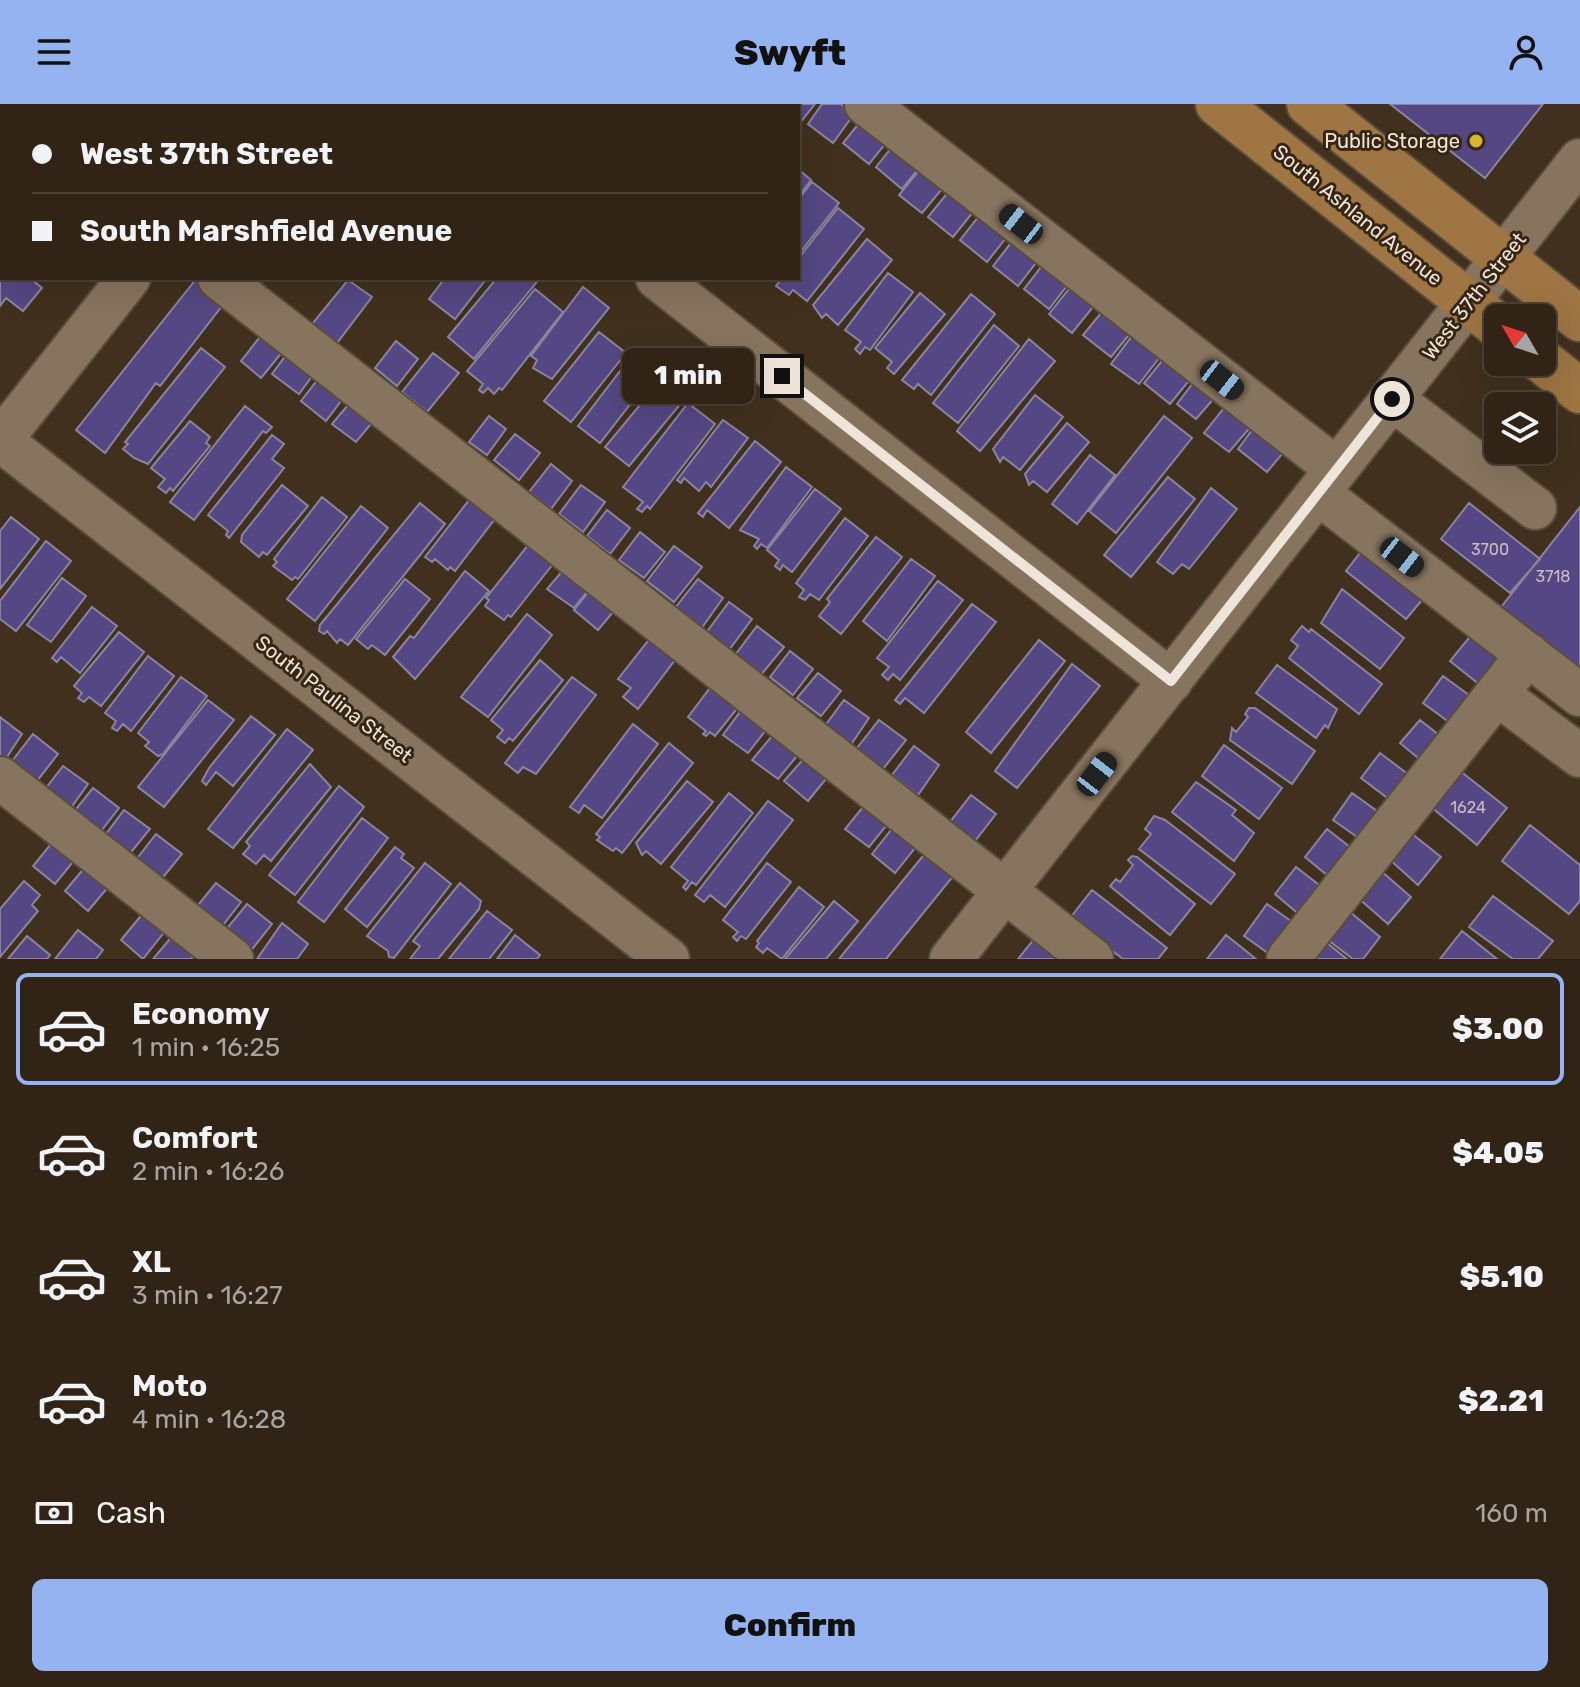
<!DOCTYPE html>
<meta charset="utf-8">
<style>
:root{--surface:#312416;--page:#3d3023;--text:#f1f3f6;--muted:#a8a4a1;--line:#4c4135;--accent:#95b2f1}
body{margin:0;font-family:Rubik,sans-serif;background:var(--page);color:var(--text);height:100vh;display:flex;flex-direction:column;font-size:30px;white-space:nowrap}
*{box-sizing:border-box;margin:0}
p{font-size:26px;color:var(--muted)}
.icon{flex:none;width:44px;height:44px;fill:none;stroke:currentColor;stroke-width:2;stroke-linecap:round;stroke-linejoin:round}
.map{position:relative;height:855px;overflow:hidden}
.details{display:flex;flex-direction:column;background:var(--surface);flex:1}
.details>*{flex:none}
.top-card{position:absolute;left:0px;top:0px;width:800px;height:176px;box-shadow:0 8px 32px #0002,0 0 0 2px var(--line);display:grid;align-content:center;height:176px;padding:0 32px;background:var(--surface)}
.needle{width:52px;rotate:309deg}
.buttons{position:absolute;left:1484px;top:200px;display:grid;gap:16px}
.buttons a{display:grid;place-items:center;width:72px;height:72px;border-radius:12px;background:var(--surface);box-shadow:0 8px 32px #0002,0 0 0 2px var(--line);font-size:40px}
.end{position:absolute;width:36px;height:36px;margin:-18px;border:10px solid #efe4d9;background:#111;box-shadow:0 0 0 4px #111}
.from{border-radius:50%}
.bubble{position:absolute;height:56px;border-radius:12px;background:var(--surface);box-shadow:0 8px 32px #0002,0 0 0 2px var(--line);font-size:26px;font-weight:800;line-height:56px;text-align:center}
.car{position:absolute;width:24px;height:48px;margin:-24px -12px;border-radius:10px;box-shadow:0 0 6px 2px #0007;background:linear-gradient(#222 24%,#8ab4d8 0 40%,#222 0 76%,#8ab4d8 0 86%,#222 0)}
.top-card b{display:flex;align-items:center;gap:28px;height:76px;font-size:30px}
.top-card b+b{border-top:2px solid var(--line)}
.top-card i{width:20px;height:20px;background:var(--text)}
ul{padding:14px 0 0;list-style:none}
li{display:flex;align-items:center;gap:24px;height:112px;margin:0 16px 12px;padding:0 16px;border:4px solid transparent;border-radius:12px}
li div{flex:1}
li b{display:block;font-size:30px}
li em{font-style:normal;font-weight:800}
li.current{border-color:var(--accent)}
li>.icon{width:72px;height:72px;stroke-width:1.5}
.pay{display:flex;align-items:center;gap:20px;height:88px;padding:0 32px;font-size:30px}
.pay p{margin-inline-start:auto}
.button{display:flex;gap:16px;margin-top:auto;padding:16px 32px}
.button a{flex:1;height:92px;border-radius:12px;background:var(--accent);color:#111;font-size:32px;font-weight:800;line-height:92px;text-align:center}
header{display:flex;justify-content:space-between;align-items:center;height:104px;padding:0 32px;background:var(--accent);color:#111;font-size:36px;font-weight:800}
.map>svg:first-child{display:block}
.building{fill:#554783;stroke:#89859f;stroke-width:2}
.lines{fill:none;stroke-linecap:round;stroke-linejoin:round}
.minor-casing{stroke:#5b4d3c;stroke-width:46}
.major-casing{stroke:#5b4d3c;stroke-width:48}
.minor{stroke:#87745f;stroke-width:42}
.major{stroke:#9e7543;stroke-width:44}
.route{stroke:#efe4d9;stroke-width:10}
.poi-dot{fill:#d6b534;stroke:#362613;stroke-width:3}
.labels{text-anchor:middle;stroke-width:6;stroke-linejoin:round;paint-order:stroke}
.number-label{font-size:16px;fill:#c8bdc4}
.poi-label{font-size:20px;fill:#efe4d9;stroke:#362613;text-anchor:end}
.street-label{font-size:20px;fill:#efe4d9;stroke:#362613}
</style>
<header><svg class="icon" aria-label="menu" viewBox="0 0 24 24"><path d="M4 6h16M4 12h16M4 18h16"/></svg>Swyft<svg class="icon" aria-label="person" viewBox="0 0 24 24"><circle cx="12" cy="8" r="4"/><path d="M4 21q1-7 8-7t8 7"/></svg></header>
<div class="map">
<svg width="1580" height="855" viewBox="0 0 1580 855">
<rect width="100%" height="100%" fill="#41301d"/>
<path class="building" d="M778,0H815L799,20L798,2Z
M822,0H841L854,10L833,39L808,20Z
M1390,0H1543L1485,74Z
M864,13L889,35L869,60L843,39Z
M0,30L2,174H30L42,184L23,207L6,194L0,202Z
M896,38L923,59L902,85L876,63Z
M929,54L952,73L922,109L899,91Z
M798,65L811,76L798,93Z
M957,77L982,97L953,133L928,113Z
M812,78L839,99L798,151V96Z
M838,104L864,125L807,197L793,186L789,191L776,182L782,174H798V155Z
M983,107L1010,129L987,158L960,136Z
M867,135L892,156L838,221L826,210L822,214L813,201Z
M1014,135L1039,155L1018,182L993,162Z
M1045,158L1070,178L1049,205L1024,185Z
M888,169L913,188L870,246L865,243L860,250L855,245L861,238L845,226Z
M197,174H205L229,193L160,282L156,279L105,349L76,326Z
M445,174H487L455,215L429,195Z
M497,174H540L474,255L448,233Z
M348,176L372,193L337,239L312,220Z
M583,183L609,204L552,275L533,264L537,256L531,252Z
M535,185L563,208L502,286L499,284L494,290L488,284L483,289L479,286L483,280L467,267Z
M1069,185L1093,203L1072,229L1049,210Z
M920,189L945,210L894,270L887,264L892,258L875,244Z
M971,190L995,210L931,291L918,280L914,285L902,276Z
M1105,204L1133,226L1111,253L1083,231Z
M994,221L1019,242L958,319L933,299Z
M599,228L626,249L571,318L544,297Z
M1135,228L1163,249L1139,280L1111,260Z
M263,229L284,246L261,274L241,257Z
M1029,235L1055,257L980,347L957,327Z
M396,237L418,255L397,282L375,264Z
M201,244L225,263L148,360L134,354L123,345L128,340L125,338Z
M289,247L316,267L299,290L272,270Z
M433,249L459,269L427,308L402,288Z
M1166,252L1192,273L1170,300L1144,279Z
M630,254L653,271L600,339L578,322Z
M322,270L347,289L326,317L301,297Z
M1196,275L1216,292L1196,315L1177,300Z
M659,278L683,297L629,362L605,343Z
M1035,291L1063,313L1020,366L1003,353L1000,358L993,345Z
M353,295L376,314L356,338L332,320Z
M688,299L715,320L650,405L647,402L642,408L637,405L643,398L623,383Z
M1228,299L1253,320L1229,348L1204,329Z
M245,302L272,323L266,329L263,327L194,416L170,398Z
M489,312L506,325L487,351L469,338Z
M1164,312L1192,334L1116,429L1089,407Z
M723,316L748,334L711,383L706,378L699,387L684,374L681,379L677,376Z
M190,317L210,333L206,339L210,342L173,387L170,384L166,389L158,383L165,375L151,364Z
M1258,318L1288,343L1267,368L1238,345Z
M1067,319L1089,338L1047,388L1033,377L1029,381L1025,370Z
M515,330L540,349L519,376L494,356Z
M272,331L284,340L272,355L284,364L229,434L226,431L228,427L208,411Z
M755,337L781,358L729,424L707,406L703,413L698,409Z
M1090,351L1115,371L1077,420L1052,400Z
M551,360L572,377L551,405L529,388Z
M786,363L812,383L767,444L761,440L757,445L754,442L759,435L740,426Z
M1168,373L1195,395L1131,473L1104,451Z
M282,381L308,402L267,451L263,448L259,453L241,438L242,431Z
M581,381L605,398L583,428L559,410Z
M1211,384L1237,405L1189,465L1182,460L1173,470L1157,458Z
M815,385L841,405L792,468L783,461L780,466L775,462L779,456L767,446Z
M476,387L501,407L455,467L450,463L448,466L435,455L432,458L425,453Z
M322,393L347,413L298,475L295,473L292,476L273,462L277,458L274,455Z
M420,399L445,420L348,541L340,535L337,539L327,527L324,530L319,527L320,521Z
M1469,399L1540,455L1510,489L1441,435Z
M361,402L388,424L315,517L287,495Z
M1580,403V572L1498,507Z
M607,406L630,424L610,450L587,432Z
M11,413L39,435L0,485V427Z
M845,414L868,432L819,496L810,490L805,496L799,493L804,486L796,479Z
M640,428L665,448L644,474L619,456Z
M876,433L902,453L841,530L819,512L830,498L827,495Z
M533,435L557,455L511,513L508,511L504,516L485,502L489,496L486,494Z
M46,437L71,457L16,527L0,515V497Z
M1367,440L1428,489L1406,515L1346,467Z
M674,442L702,463L674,498L647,477Z
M911,455L935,472L887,537L863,517Z
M570,458L595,478L574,504L547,485Z
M465,467L489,487L415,575L393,553L410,532L414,534Z
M62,474L86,492L51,538L27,521Z
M405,475L430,495L385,551L372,541L368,545L356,535Z
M698,475L723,494L701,525L675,504Z
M938,477L963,496L900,576L893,570L888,576L882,571L889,563L877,554Z
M594,481L618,502L598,526L574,506Z
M1342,485L1404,534L1380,565L1321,519Z
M729,498L752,515L729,546L706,529Z
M972,500L996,518L924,609L905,594L900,600L895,596Z
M92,503L117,522L80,569L61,553L57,558L52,554Z
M527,510L552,531L488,613L461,593Z
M757,522L784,543L760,572L735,551Z
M1302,522L1309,528L1311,525L1382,580L1359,610L1289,554L1298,542L1291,536Z
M119,528L144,548L101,602L89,593L84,598L78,594L82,589L74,582Z
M655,528L681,548L638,605L623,593L631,584L618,575Z
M1473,529L1507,556L1485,585L1450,557Z
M1039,536L1065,557L991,649L966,628Z
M790,547L813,565L793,591L770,573Z
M148,552L174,572L131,627L123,620L117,627L112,624L116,617L105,609Z
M540,556L563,576L513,637L509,634L505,639L497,633L503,626L491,616Z
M1072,560L1100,582L1017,684L995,667Z
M1277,561L1337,605L1328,624L1325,621L1316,634L1256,589Z
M818,569L841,587L821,612L797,594Z
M1443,572L1473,594L1453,621L1423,599Z
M181,573L207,592L163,650L158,652L145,642L149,638L138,629Z
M572,573L596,591L536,670L523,663L518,669L505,659Z
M713,580L740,601L715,632L710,628L706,632L703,630L706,627L688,613Z
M208,596L234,616L164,703L138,683Z
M844,596L869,614L850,642L824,623Z
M745,601L770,621L748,649L723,631Z
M1249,604H1255L1315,647L1292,680L1230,636L1232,624L1236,628L1248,613L1245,610Z
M251,612L275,631L233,682L216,668L206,681L202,677L209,664Z
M0,613L22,630L3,659L0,656Z
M879,616L906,636L883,665L857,644Z
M1420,616L1444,635L1424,659L1400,639Z
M633,620L658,640L602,714L584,701L579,709L570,703Z
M287,625L313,646L233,744L208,725Z
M777,626L802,646L778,675L752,656Z
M33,630L58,650L37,677L12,657Z
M669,639L693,659L622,749L616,744L613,747L597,736L600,733L596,730Z
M1224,641L1282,684L1259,715L1202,672Z
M914,642L939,661L918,691L892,671Z
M1380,649L1413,674L1394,699L1361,674Z
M807,651L830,670L808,697L784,677Z
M310,660L331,683L271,757L264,751L256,760L243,750L250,742L246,738Z
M63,662L88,680L68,708L42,689Z
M1459,666L1507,704L1477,741L1430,702Z
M687,677L713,698L661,760L646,747L642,751L636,739Z
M1196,678L1236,706L1232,711L1254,729L1234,757L1172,708Z
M339,682L364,703L295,791L269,771Z
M93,684L119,704L98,731L72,710Z
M729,689L753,709L696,781L692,778L686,786L683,783L688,777L671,763Z
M1352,689L1384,712L1364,738L1333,716Z
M971,691L996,710L975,737L950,718Z
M768,697L793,716L725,803L710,791L704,798L695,791Z
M867,698L890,717L869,743L845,725Z
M124,706L150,725L127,753L103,734Z
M1154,712L1165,716L1235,770L1211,800L1139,745L1151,730L1145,725Z
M362,714L388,734L324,818L298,798Z
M895,721L919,739L895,769L872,750Z
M1530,721L1580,761V797L1569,810L1502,757Z
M1327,725L1355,747L1333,776L1305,753Z
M1411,729L1441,753L1418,781L1390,756Z
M156,730L182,750L160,777L135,757Z
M55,735L77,753L55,780L33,762Z
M931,742L959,765L886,855H839Z
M395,743L404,750L401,754L414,764L367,823L345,805Z
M1132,752L1137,753L1195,800L1170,831L1110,782L1116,775L1120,778L1133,761L1128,756Z
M425,759L451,780L394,854L389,853L388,847L367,832Z
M767,759L791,778L746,835L741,832L737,837L733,833L738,828L723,816Z
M86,762L109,782L88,807L65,787Z
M1296,763L1323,784L1301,812L1275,790Z
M1380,766L1411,793L1388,820L1357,793Z
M24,777L40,791L32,801L38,807L0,853V805Z
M216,779L241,798L220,825L194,806Z
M460,779L481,797L479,805L438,855H410L420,842L413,837Z
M799,783L824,803L782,855L767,844L763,849L756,843L759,839L757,837Z
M1092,786L1167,844L1158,855H1123L1070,814Z
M1493,792L1553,837L1538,855H1513L1469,823Z
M834,797L858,817L826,855H785Z
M247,800L272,820L250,848L224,828Z
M1267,800L1295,820L1272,852L1244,832Z
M487,807L512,826L489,855H449Z
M144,808L166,826L143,855L121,836Z
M1350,808L1380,833L1363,855H1353L1328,836Z
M282,819L308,840L297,855H257Z
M78,826L103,846L96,855H55Z
M1462,827L1497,855H1440Z
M175,829L197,848L191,855H153Z
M1039,829L1069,855H1018Z
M515,831L540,851L537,855H497Z
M1226,831L1256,855H1207Z
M27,832L50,851L47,855H8Z
M1322,835L1347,855H1306Z"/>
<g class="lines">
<g class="minor-casing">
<path id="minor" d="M435,0L438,2
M866,0L1337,365
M264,2L266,0
M219,174L1092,855
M657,174L1171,577
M1392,295L1535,404
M0,336L668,855
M0,337L129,174
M1318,389L1580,591
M1497,590L1580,652
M0,674L232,855
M951,855L1580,56
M1288,855L1528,550"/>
</g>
<g class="major-casing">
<path id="major" d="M1218,0L1498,222
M1309,0L1580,215
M1542,257L1580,287"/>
</g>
<use href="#minor" class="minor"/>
<use href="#major" class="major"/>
</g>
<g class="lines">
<path class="route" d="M782,272L1171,577L1392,295"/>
</g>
<circle class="poi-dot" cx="1476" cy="37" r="8"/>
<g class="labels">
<g class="number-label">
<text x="1490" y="451">3700</text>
<text x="1553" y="478">3718</text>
<text x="1468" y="709">1624</text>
</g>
<g class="poi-label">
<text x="1460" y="44">Public Storage</text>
</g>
<g class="street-label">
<text transform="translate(1358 111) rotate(39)" y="7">South Ashland Avenue</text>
<text transform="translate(1474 192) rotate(-52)" y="7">West 37th Street</text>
<text transform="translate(334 595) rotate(38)" y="7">South Paulina Street</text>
</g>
</g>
</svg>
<div class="buttons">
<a><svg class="needle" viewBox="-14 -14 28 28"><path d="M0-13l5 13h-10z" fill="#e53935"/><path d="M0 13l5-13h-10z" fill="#a8a4a1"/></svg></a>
<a><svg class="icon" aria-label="layers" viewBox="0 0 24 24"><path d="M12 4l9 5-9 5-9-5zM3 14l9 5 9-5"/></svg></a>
</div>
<i class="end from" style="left:1392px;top:295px"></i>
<i class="end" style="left:782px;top:272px"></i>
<div class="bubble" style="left:622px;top:244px;width:132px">1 min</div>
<i class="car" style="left:1021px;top:120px;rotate:308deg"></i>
<i class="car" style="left:1222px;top:276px;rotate:128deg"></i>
<i class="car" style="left:1402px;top:453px;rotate:128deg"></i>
<i class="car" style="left:1097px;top:670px;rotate:38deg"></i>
<div class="top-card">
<b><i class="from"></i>West 37th Street</b>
<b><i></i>South Marshfield Avenue</b>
</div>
</div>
<section class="details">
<ul>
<li class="current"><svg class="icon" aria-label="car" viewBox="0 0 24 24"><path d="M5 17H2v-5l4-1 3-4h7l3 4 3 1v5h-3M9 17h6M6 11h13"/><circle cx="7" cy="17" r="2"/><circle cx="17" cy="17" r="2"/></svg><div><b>Economy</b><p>1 min · 16:25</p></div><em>$3.00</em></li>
<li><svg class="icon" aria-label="car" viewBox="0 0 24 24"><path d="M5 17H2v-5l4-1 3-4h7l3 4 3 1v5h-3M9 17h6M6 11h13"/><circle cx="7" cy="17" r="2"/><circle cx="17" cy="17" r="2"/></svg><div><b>Comfort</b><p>2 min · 16:26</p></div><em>$4.05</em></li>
<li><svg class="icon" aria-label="car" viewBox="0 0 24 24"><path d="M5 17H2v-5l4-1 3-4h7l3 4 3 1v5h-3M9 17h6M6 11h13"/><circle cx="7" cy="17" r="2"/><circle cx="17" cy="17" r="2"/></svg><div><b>XL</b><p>3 min · 16:27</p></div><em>$5.10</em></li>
<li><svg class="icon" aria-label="car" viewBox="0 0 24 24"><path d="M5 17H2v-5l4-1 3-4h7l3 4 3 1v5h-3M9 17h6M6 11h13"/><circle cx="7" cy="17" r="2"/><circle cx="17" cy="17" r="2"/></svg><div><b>Moto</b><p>4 min · 16:28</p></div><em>$2.21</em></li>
</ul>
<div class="pay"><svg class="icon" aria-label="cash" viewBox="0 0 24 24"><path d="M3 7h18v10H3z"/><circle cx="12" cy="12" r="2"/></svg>Cash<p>160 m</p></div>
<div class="button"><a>Confirm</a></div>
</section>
